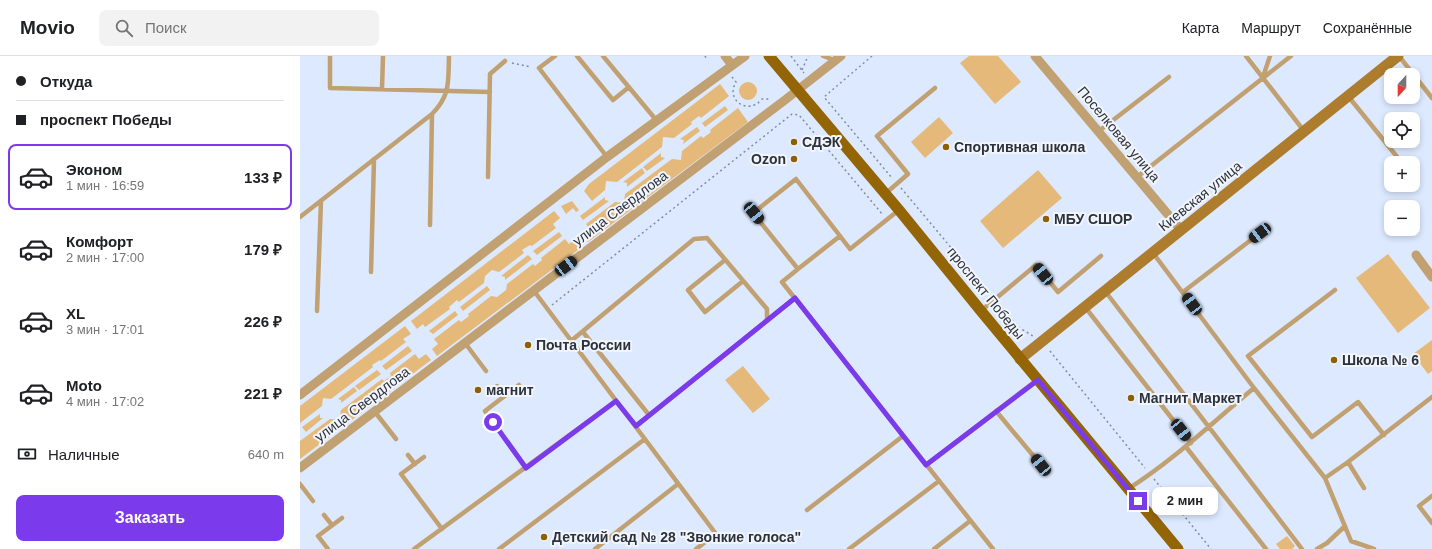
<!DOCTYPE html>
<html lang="ru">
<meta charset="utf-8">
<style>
:root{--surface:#fff;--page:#f2f2f2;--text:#202124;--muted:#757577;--line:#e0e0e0;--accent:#7c3aed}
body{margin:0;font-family:Arial,sans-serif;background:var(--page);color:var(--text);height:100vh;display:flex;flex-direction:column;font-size:15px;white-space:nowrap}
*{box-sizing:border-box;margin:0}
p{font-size:13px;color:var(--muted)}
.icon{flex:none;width:22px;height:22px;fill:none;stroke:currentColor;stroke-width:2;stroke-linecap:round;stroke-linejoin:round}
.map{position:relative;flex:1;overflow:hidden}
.details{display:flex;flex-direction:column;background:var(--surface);width:300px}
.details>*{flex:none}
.banner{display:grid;align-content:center;height:88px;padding:0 16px;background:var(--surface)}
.needle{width:26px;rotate:201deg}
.controls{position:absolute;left:1084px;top:12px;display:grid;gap:8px}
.controls a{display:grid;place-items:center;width:36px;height:36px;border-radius:8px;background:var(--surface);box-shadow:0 2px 6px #0003;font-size:20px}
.end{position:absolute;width:18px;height:18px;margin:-9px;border:5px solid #7c3aed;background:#fff;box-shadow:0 0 0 2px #fff}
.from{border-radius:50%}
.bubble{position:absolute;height:28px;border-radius:8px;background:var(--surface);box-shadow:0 2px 6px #0003;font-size:13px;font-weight:600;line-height:28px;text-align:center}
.car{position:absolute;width:12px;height:24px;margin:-12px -6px;border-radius:5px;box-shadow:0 0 3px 1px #0007;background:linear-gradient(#222 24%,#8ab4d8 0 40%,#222 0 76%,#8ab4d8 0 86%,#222 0)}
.banner b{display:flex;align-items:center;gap:14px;height:38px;font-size:15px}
.banner b+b{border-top:1px solid var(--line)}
.banner i{width:10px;height:10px;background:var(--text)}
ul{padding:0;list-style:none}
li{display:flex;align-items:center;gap:12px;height:66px;margin:0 8px 6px;padding:0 8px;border:2px solid transparent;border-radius:8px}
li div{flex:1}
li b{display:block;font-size:15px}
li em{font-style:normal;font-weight:600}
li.active{border-color:var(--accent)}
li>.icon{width:36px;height:36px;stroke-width:1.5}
.pay{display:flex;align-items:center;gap:10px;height:44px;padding:0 16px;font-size:15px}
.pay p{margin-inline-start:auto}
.button{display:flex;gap:8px;margin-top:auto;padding:8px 16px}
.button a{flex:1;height:46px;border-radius:8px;background:var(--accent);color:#fff;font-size:16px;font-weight:600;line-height:46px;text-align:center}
header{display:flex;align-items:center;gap:24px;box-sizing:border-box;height:56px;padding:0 20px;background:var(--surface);border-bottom:1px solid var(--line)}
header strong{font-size:19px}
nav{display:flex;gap:22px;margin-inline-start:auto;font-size:14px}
.search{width:280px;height:36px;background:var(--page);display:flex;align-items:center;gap:10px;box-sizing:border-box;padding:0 14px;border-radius:8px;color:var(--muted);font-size:15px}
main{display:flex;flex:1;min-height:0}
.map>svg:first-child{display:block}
.green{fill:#e5b97a}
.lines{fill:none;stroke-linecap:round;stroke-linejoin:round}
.path{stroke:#848e9d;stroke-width:1.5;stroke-dasharray:2 3;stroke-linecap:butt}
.service{stroke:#c1a071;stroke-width:4.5}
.minor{stroke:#c1a071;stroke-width:9}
.secondary{stroke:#ad7c2c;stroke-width:11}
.primary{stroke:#946507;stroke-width:11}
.route{stroke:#7c3aed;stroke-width:5}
.poi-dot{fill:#8d6006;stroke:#f2f5fb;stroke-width:1.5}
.labels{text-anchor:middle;stroke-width:4;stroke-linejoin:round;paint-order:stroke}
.street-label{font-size:14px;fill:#2c323c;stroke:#f2f5fb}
.poi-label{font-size:14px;font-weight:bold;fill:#2c323c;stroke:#f2f5fb;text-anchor:start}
</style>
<header>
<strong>Movio</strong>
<div class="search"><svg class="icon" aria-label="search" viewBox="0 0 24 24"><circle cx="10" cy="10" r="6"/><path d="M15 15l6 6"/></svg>Поиск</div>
<nav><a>Карта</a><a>Маршрут</a><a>Сохранённые</a></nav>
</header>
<main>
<section class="details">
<div class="banner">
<b><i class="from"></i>Откуда</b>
<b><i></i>проспект Победы</b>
</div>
<ul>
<li class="active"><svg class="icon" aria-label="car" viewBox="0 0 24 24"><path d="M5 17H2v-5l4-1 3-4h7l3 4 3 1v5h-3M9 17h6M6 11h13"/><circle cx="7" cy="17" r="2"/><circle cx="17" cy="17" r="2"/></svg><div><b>Эконом</b><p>1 мин · 16:59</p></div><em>133 ₽</em></li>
<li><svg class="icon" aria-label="car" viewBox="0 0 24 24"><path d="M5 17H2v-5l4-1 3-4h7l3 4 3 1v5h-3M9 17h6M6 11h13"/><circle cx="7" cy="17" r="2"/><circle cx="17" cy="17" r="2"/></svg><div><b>Комфорт</b><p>2 мин · 17:00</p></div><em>179 ₽</em></li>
<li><svg class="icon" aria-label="car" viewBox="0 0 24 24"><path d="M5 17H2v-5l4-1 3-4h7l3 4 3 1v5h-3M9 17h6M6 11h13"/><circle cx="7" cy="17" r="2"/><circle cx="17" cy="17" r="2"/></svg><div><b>XL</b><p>3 мин · 17:01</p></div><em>226 ₽</em></li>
<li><svg class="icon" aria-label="car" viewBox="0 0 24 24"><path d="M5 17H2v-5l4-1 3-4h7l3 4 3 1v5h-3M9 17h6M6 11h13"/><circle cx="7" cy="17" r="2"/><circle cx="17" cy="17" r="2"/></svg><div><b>Moto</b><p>4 мин · 17:02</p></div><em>221 ₽</em></li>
</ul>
<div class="pay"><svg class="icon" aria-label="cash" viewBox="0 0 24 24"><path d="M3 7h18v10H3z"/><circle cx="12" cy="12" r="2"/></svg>Наличные<p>640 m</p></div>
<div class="button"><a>Заказать</a></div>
</section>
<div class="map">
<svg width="1132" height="493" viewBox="0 0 1132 493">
<rect width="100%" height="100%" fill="#dce9fe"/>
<path class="green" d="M669,0H698L721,26L695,48L660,7Z
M439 35a9 9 0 1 1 18 0a9 9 0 1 1-18 0Z
M420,28L429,40L401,62L399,60L391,66L392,68L374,82L363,81L362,91L317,126L306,125L305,134L292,145L284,135L289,128Z
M425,50L428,54L405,71L402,67Z
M438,52L448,66L288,186L281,178L289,172L286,168L315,146L324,147L325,138L372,103L381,104L382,95L401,80L403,82L411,76L410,74Z
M639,61L653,77L625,102L611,86Z
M397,71L400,75L383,88L384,84L380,83Z
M361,97V101L365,102L347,115L343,111Z
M342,112L345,117L327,131V127L323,126Z
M738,114L762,142L703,192L680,165Z
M305,141V144L309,145L283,164L280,160Z
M272,145L279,154L276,156L273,152L266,158L261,150Z
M254,155L260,162L253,168L256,172L232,190L230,189L222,194L224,197L199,216L192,214L185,220L184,227L159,246L157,244L149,251L150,253L125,271L123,268L117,273L111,265Z
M259,176L262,180L237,199L233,195Z
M276,182L282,191L137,300L132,293L138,288L134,283L159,264L161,266L169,260L168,258L191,240L197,241L206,234L207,228L233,208L235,210L242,204L241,202L265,183L269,188Z
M1088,198L1130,252L1098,277L1056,222Z
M228,199L232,203L205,224V221L201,220Z
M187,230L190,234L163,255L160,251Z
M155,255L158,259L133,278L129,275Z
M105,270L111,278L103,283L106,286L81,305L80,304L72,309L73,311L31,343L23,342L22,350L0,367V350Z
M1132,284V315L1128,318L1113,298Z
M108,290L112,295L86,314L82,310Z
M115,298L119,303L126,298L131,304L0,403V385L30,363L39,364L41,354L82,323L84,325L91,320L90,317Z
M443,310L470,343L453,357L425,324Z
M77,314L81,318L59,334L55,330Z
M54,331L57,335L41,347V344L38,343Z
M20,358V362H23L6,376L2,371Z
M987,480L995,490L992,493H980L976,488Z"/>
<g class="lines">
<path class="path" d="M405,0L406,2
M491,0L504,17
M572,0L524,41L592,122
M212,7L231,11
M502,14L508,0
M432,21L436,26C425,44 448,60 462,43H470
M601,132L690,238
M699,248L718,271L733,280
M252,249L492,58L499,59L583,159
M750,295L845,412
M854,423L911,493"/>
<path class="service" d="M30,0V32L190,36
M255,0L239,12L307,101
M277,0L313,44L329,31
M303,0L357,65
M523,0L534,4
M946,0L1004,75
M1099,0L1132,42
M963,21L970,0
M82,33L83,0
M1048,40L1102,107
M799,75L869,21
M188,121L190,18L205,5
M837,121L991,0
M585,138L608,118L577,80L635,32
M599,154L550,193L496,123L453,157L498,213L482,226L693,493
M0,161L132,58C151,39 148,25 149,0
M130,169L132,58
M853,197L954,332L1025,422L1051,485L1074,493
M425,204L388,234L405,256L443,225
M498,213L540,180
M71,216L74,103
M1035,234L948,300L1012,381L1058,346L1084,379
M234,235L416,478L396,493
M805,235L1002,493
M883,236L960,177
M785,251L891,387
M682,254L736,209L758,236L801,200
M17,255L21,145
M283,276L349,359
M271,285L394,183L407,182L467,253V265
M165,287L186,315
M219,329L185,355L226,412
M197,330L204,340
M696,355L741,409
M75,356L96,383
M336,370L495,242
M886,391L966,493
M108,399L115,408
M124,401L101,418L142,473
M1048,406L1064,432
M626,409L737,324
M1025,422L1048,406L1132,341
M0,428L13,445
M828,433C874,404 913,366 954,332
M1132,440L1119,450L1132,467
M507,454L603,380
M24,459L32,469
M28,493L18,480L42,462
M114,493L316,345
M199,493L345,383
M295,493L378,428
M549,493L639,425
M634,493L670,465
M1017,493L1027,487L1045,470"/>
<path class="minor" d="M425,0L432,9
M735,0L881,174
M1116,199L1132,221
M0,339L307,101L445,0
M0,412L485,44L541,0"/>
<path class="secondary" d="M720,303L1098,0"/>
<path class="primary" d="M469,0L599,154L681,255L878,493"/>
</g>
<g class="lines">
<path class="route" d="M193,366L226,412L316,345L336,370L495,242L626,409L738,324L838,445"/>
</g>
<g class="poi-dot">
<circle cx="494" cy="86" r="4"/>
<circle cx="646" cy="91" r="4"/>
<circle cx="494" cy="103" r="4"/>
<circle cx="746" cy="163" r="4"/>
<circle cx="228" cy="289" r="4"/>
<circle cx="1034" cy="304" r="4"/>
<circle cx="178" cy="334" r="4"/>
<circle cx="831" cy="342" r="4"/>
<circle cx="244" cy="481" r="4"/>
</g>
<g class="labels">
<g class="street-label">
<text transform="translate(819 78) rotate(50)" y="5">Поселковая улица</text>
<text transform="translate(900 140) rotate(-39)" y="5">Киевская улица</text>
<text transform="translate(320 152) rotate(-37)" y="5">улица Свердлова</text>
<text transform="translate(686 237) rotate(51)" y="5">проспект Победы</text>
<text transform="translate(62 348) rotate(-37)" y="5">улица Свердлова</text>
</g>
<g class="poi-label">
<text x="502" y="91">СДЭК</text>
<text x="654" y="96">Спортивная школа</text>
<text x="486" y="108" text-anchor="end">Ozon</text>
<text x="754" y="168">МБУ СШОР</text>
<text x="236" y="294">Почта России</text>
<text x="1042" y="309">Школа № 6</text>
<text x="186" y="339">магнит</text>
<text x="839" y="347">Магнит Маркет</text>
<text x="252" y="486">Детский сад № 28 "Звонкие голоса"</text>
</g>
</g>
</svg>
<div class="controls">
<a><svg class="needle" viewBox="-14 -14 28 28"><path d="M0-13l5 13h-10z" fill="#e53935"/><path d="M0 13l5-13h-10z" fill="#757577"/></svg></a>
<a><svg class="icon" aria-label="locate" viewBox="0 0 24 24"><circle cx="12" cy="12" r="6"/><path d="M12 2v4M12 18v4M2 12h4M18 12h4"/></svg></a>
<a>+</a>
<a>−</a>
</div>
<i class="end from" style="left:193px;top:366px"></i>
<i class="end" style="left:838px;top:445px"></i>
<div class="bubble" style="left:852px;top:431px;width:66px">2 мин</div>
<i class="car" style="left:454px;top:157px;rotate:141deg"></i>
<i class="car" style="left:960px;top:177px;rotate:233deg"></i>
<i class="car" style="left:266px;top:210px;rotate:53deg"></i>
<i class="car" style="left:743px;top:218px;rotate:321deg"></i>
<i class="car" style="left:892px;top:248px;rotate:323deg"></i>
<i class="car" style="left:881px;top:374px;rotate:142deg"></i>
<i class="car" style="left:741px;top:409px;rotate:321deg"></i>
</div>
</main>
